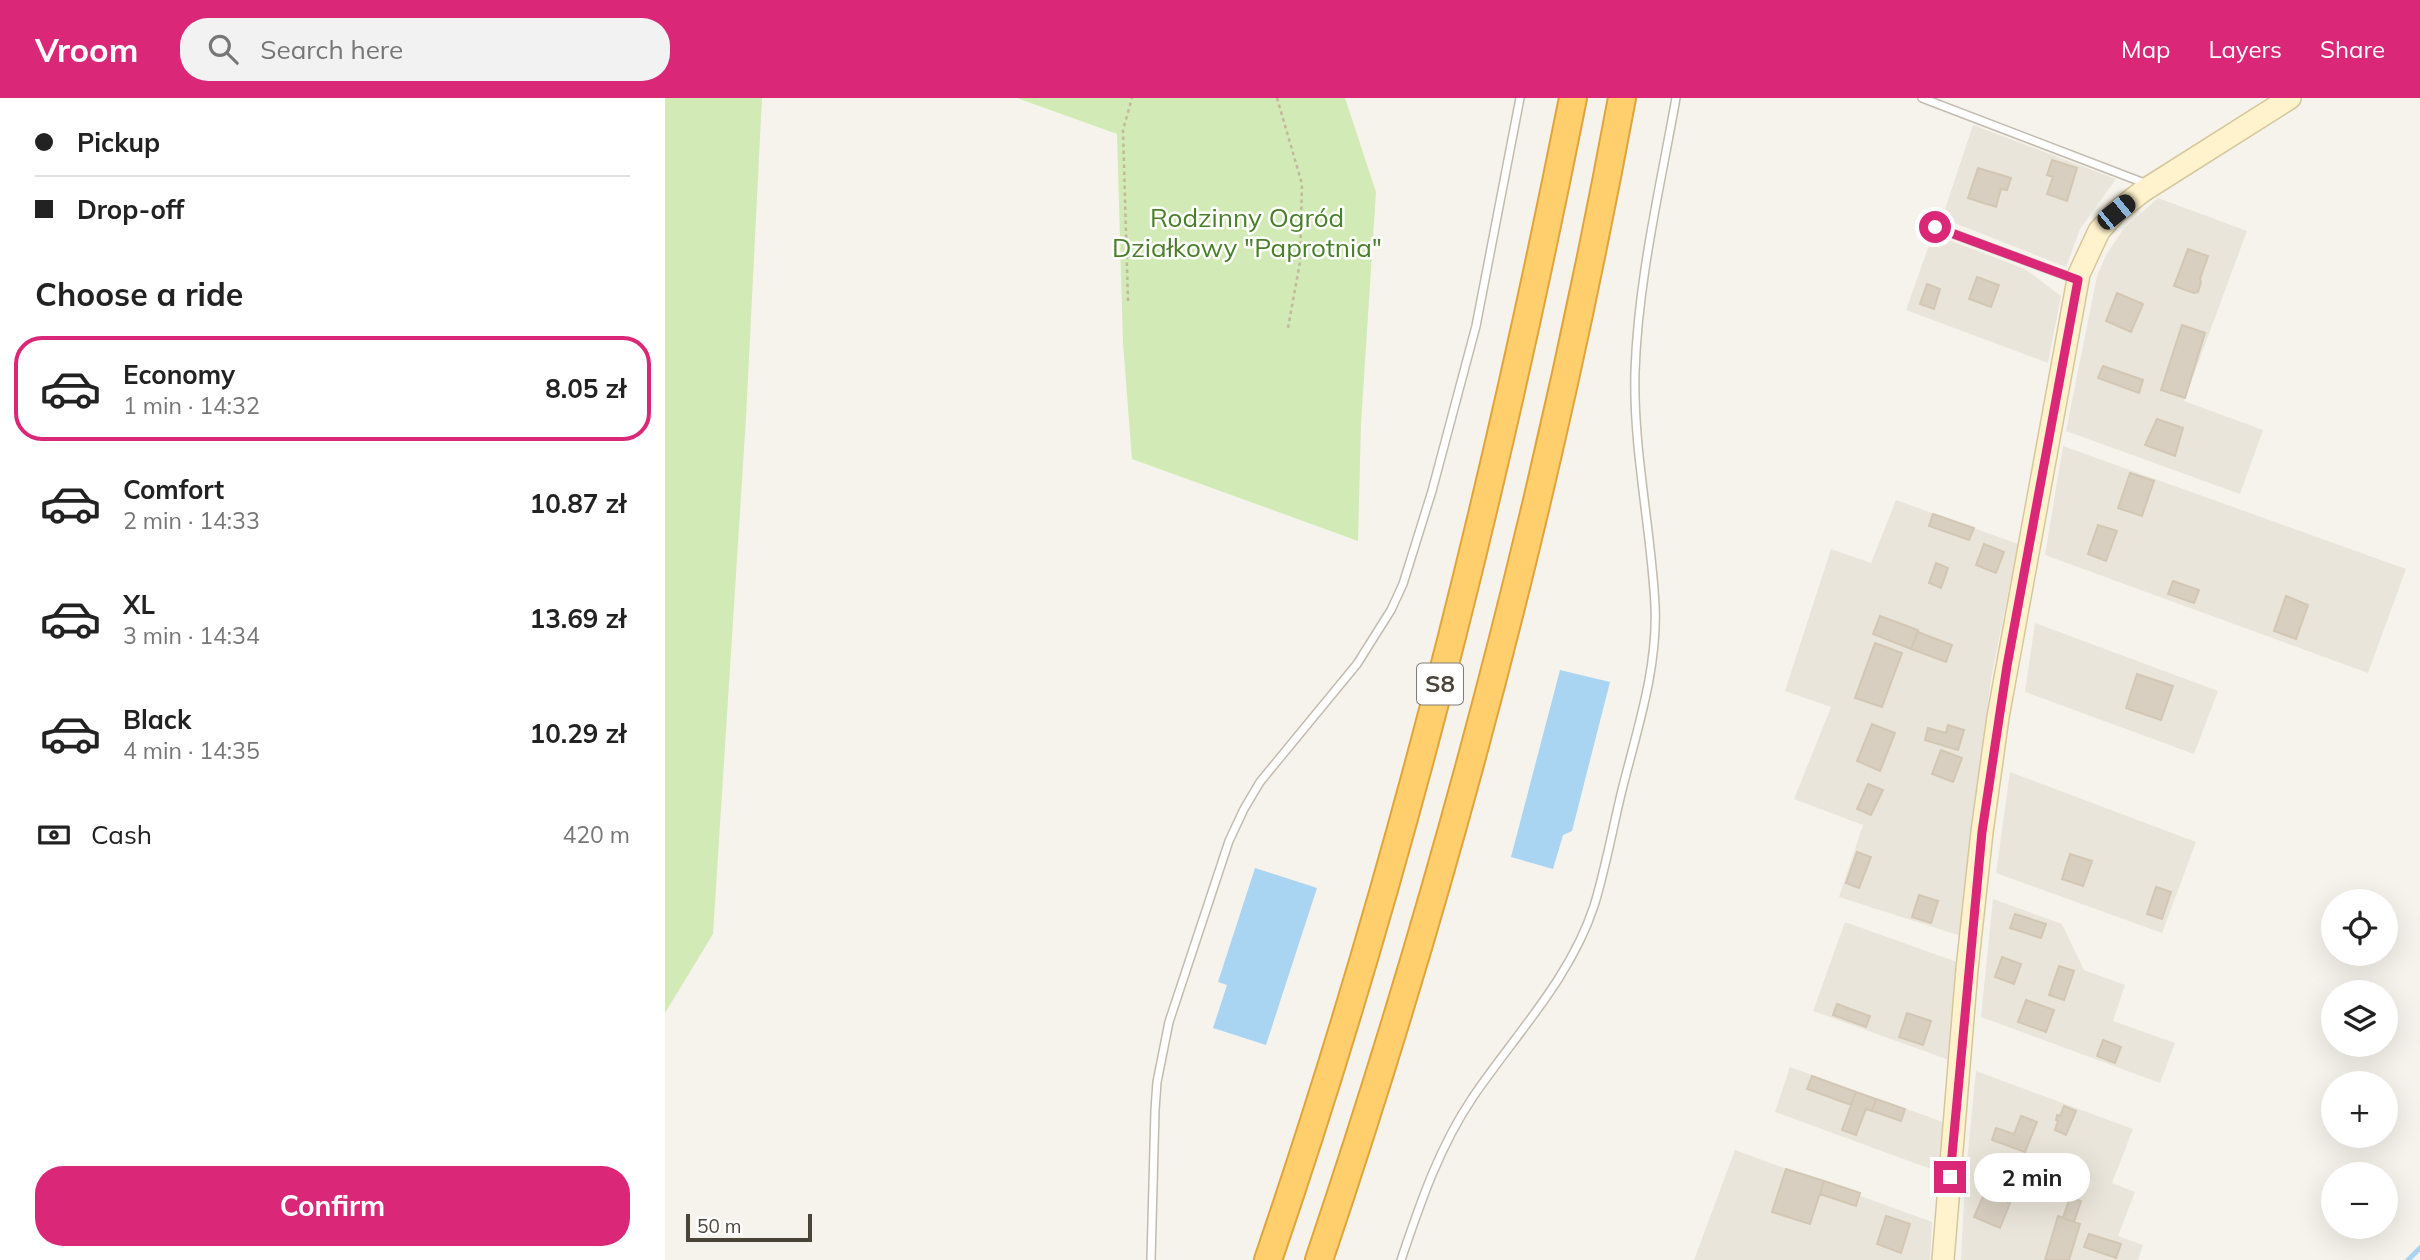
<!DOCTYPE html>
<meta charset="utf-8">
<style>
:root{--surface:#fff;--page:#f2f2f2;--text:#222;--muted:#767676;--line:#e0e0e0;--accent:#db2777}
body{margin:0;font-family:Mulish,sans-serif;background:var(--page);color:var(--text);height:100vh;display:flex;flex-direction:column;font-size:26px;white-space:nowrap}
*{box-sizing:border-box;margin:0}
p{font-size:23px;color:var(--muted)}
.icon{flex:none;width:38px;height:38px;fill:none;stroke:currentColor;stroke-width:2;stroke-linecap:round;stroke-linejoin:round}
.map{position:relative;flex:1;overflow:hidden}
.drawer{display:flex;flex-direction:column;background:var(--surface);width:665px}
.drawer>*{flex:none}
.guide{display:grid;align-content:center;height:154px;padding:0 35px;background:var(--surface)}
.buttons{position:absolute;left:1656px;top:791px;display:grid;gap:14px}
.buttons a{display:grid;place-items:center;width:77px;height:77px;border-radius:50%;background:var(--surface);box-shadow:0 7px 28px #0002;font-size:35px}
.scale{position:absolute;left:21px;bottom:18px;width:126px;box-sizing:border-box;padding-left:7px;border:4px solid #4b4439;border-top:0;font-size:19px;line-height:24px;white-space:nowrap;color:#4b4439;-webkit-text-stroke:5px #fff;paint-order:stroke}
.end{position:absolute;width:32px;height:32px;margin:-16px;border:9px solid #db2777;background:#fff;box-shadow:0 0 0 4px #fff}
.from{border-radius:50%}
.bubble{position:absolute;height:49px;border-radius:24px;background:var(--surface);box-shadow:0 7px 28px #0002;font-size:23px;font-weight:700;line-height:49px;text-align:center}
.car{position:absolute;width:21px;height:42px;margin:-21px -10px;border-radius:9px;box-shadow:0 0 5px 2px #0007;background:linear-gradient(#222 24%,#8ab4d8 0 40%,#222 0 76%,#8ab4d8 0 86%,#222 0)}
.guide b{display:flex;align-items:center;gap:24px;height:66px;font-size:26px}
.guide b+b{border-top:2px solid var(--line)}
.guide i{width:18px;height:18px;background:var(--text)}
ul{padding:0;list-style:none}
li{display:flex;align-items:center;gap:21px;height:105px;margin:0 14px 10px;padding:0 21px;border:4px solid transparent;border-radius:28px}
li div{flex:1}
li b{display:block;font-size:26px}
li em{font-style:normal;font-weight:700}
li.active{border-color:var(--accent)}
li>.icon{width:63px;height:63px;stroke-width:1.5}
h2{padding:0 35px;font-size:32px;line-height:84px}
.pay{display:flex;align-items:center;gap:18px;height:77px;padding:0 35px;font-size:26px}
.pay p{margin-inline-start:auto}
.cta{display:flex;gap:14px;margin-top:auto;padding:14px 35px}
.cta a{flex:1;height:80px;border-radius:28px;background:var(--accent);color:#fff;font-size:28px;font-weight:700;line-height:80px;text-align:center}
header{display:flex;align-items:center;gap:42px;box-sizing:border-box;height:98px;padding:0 35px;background:var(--accent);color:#fff}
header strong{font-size:33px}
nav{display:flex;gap:38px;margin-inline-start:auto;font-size:24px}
.search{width:490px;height:63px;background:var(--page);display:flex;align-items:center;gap:18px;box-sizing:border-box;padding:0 24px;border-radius:28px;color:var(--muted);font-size:26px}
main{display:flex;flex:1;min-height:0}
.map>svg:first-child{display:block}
.residential{fill:#eae5da}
.green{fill:#d2eab5}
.water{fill:#a9d4f2}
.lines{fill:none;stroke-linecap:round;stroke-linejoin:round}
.stream{stroke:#a9d4f2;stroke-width:5}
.building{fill:#d8cfc1;stroke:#d3c7b4;stroke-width:2}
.lane-casing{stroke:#c2bbae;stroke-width:10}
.secondary-casing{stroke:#d6c79b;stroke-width:24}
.highway-casing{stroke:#e0a43c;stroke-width:30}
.path{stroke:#c4b79f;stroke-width:2.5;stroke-dasharray:3.5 3.5;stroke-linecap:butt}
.lane{stroke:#fff;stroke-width:7}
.secondary{stroke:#fff3cd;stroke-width:21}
.highway{stroke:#ffcf6e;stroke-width:26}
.route{stroke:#db2777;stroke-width:9}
.labels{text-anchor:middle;stroke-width:5;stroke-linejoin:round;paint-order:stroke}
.shield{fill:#fff;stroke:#817c74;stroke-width:2}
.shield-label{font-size:24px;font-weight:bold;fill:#4b4439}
.park-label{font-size:26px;fill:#4a7f2a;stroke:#fff}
</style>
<header>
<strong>Vroom</strong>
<div class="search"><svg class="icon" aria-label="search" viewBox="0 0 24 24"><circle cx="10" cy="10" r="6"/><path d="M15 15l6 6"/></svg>Search here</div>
<nav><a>Map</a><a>Layers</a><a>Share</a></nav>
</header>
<main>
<section class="drawer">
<div class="guide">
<b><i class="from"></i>Pickup</b>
<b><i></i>Drop-off</b>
</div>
<h2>Choose a ride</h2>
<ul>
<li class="active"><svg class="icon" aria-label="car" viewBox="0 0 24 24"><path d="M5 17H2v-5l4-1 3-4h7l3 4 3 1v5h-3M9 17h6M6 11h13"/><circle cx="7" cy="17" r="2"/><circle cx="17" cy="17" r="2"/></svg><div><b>Economy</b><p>1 min · 14:32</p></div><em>8.05 zł</em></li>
<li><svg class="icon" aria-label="car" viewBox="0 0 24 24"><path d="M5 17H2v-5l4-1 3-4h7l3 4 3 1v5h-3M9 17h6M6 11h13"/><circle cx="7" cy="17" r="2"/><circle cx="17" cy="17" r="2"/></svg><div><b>Comfort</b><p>2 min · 14:33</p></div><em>10.87 zł</em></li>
<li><svg class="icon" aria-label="car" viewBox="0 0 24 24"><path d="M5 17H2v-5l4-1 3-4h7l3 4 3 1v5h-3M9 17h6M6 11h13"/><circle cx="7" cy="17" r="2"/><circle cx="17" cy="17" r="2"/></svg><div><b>XL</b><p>3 min · 14:34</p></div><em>13.69 zł</em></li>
<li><svg class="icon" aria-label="car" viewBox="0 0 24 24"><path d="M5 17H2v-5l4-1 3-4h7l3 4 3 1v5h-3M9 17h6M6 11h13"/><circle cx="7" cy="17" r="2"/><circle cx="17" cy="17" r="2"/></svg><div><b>Black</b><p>4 min · 14:35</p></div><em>10.29 zł</em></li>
</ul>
<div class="pay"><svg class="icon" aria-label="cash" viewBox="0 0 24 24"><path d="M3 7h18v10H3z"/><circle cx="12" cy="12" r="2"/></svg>Cash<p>420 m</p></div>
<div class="cta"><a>Confirm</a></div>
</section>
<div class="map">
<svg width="1755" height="1162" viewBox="0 0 1755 1162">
<rect width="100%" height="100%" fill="#f6f3ec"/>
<path class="residential" d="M1308,27L1451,81L1415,131L1401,169L1277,120Z
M1493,100L1582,133L1519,303L1598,332L1575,396L1401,333L1432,178L1441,157L1459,130Z
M1268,136L1360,171L1396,198L1383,265L1241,212Z
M1398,348L1741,471L1703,575L1380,457Z
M1231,402L1353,446L1326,581L1296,838L1174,799L1198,727L1129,701L1166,609L1120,593L1166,451L1206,465Z
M1370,525L1553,593L1529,656L1360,594Z
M1345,674L1531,744L1497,835L1331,775Z
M1328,801L1397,826L1419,872L1460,887L1448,923L1510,945L1495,985L1316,919Z
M1180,824L1292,864L1284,962L1148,913Z
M1125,969L1278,1024L1274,1074L1110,1014Z
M1311,973L1468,1031L1447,1085L1470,1094L1453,1138L1478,1147L1473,1162H1296L1300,1083Z
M1070,1052L1267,1124L1265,1162H1029Z"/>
<path class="green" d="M0,0H97L81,320L48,836L0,915Z
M352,0H680L711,94L696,326L693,443L467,361L458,245L452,36Z"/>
<path class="water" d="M895,572L945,584L907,733L898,737L888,771L846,759Z
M590,770L652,790L601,947L548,930L562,887L553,884Z"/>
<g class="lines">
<path class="stream" d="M1743,1162L1755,1150"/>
</g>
<path class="building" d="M1387,62L1412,70L1402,103L1382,96L1388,79L1382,77Z
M1313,70L1346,80L1342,92L1336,91L1331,109L1303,100Z
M1523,151L1543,158L1535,181L1536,184L1533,194L1529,195L1509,188Z
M1312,179L1334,187L1326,209L1304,201Z
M1262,186L1275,191L1269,211L1255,206Z
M1452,195L1478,206L1466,234L1441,223Z
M1517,227L1540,235L1520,300L1496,292Z
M1438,268L1478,282L1474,295L1433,280Z
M1492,321L1518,330L1510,358L1480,347Z
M1465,375L1489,383L1477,418L1453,410Z
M1268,416L1309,430L1304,442L1264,428Z
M1433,427L1452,433L1441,463L1423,456Z
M1319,446L1339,454L1331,475L1311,467Z
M1271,465L1283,470L1276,490L1264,485Z
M1508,483L1534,492L1529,505L1503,496Z
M1621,498L1643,507L1631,541L1609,533Z
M1215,518L1253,532L1246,551L1208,536Z
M1253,534L1287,547L1281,564L1246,551Z
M1210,545L1237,555L1217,609L1190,600Z
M1472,576L1508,588L1496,622L1461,610Z
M1207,626L1230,635L1215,673L1192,663Z
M1283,627L1299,632L1293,652L1260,642L1263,630L1281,635Z
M1276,652L1297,660L1288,684L1267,676Z
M1203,686L1218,692L1206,717L1192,711Z
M1192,754L1206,759L1194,790L1181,785Z
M1405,756L1427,763L1418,788L1397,781Z
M1491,789L1506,794L1497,821L1482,816Z
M1254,797L1273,803L1266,825L1247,819Z
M1350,816L1381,826L1376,840L1345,830Z
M1337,859L1356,866L1349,886L1330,879Z
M1394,868L1409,873L1399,902L1384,897Z
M1361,902L1389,912L1381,934L1353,924Z
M1172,906L1205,918L1201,929L1168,917Z
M1242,915L1266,923L1258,947L1234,939Z
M1438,942L1456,949L1450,965L1432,958Z
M1147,978L1191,994L1186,1007L1142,991Z
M1191,994L1211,1001L1207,1013L1201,1011L1191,1037L1177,1032Z
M1211,1001L1240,1011L1236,1023L1207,1013Z
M1399,1008L1411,1013L1401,1037L1390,1032L1393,1023L1391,1022L1392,1017L1395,1018Z
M1356,1018L1372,1024L1360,1054L1327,1042L1331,1030L1349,1036Z
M1337,1056L1359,1064L1349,1092L1326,1084Z
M1121,1071L1159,1083L1145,1126L1107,1114Z
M1159,1083L1195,1095L1191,1108L1155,1096Z
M1320,1094L1345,1105L1335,1130L1309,1119Z
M1405,1099L1416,1103L1409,1124L1398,1120Z
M1221,1118L1245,1126L1236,1155L1212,1146Z
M1393,1118L1415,1126L1404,1162H1380Z
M1424,1136L1456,1146L1451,1160L1419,1149Z"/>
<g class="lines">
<g class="lane-casing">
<path id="lane" d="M1257,0L1482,86
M1270,129L1410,181
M486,1162L490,1012L492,984L504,924L564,743L579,711L595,684L692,566L726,512L738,486L767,393L811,228L855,0
M736,1162C755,1106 774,1049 808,999C850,937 905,881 929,808C941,769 948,728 958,688C973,629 993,568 990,507C986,429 968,352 970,274C973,182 995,90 1011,0"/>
</g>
<g class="secondary-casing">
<path id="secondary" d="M1278,1162L1302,871L1317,734L1333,619L1414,176L1434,133L1451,114L1478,93L1625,0"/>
</g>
<g class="highway-casing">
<path id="highway" d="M603,1162C733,783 830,393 908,0
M654,1162C782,783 884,394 957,0"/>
</g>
<path class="path" d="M612,0L637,86L635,164L623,230
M463,203L458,32L467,0"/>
<use href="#lane" class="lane"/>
<use href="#secondary" class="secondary"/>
<use href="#highway" class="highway"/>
</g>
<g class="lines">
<path class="route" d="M1270,129L1413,182L1342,568L1317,734L1285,1079"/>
</g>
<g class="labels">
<rect class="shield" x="752" y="565.5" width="46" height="41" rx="5"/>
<g class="shield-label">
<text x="775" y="594">S8</text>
</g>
<g class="park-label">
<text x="582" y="129">Rodzinny Ogród<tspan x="582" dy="30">Działkowy "Paprotnia"</tspan></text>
</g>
</g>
</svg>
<div class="buttons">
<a><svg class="icon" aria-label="locate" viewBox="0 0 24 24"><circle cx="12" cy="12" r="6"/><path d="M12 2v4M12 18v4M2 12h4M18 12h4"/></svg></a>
<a><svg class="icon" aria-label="layers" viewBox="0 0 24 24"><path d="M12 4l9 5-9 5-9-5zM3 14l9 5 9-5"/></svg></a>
<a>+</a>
<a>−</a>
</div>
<div class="scale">50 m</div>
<i class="end from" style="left:1270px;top:129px"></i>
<i class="end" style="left:1285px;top:1079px"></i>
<div class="bubble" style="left:1309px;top:1055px;width:116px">2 min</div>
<i class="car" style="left:1451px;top:114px;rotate:51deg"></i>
</div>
</main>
